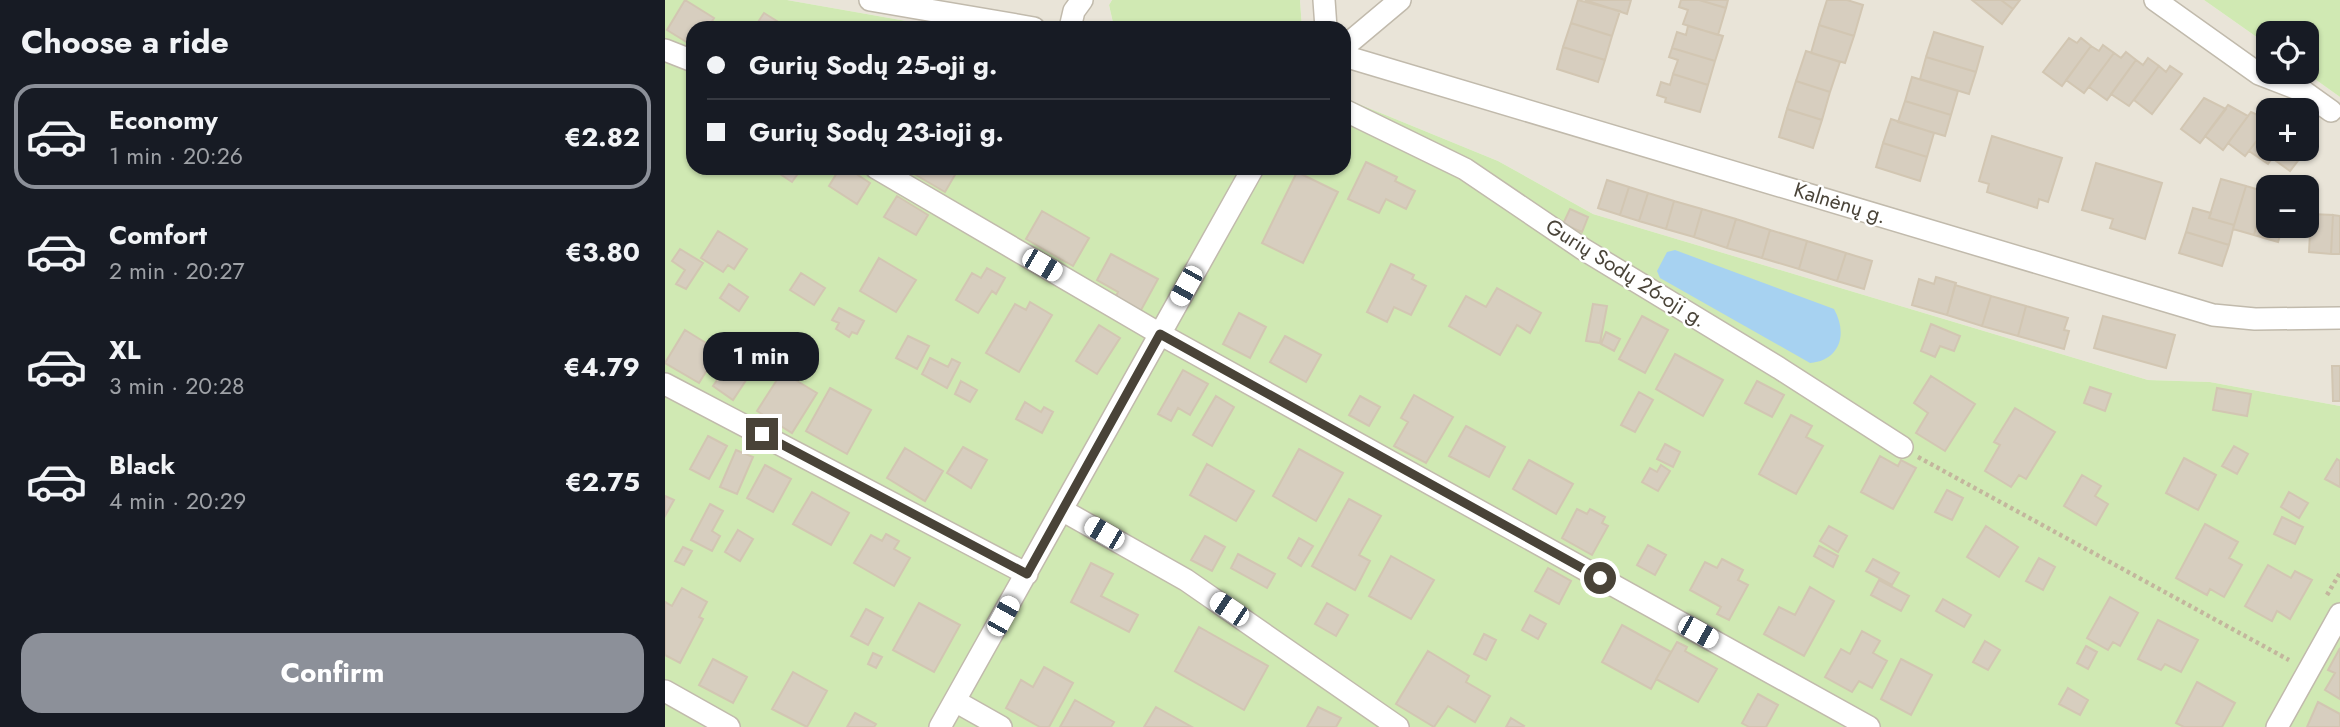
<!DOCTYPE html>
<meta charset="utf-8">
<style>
:root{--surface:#171b24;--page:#242831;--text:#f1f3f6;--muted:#9ea1a6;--line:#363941;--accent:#8c9099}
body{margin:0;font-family:Jost,sans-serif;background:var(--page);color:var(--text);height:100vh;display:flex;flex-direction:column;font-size:26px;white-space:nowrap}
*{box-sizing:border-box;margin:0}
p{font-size:23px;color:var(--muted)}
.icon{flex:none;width:38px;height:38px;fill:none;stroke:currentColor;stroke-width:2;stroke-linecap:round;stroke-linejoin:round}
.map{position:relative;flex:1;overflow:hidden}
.side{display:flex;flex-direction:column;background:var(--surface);width:665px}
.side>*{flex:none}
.hud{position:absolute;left:21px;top:21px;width:665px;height:154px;border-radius:21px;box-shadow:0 2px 5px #0004;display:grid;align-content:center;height:154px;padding:0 21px;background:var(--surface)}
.buttons{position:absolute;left:1591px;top:21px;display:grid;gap:14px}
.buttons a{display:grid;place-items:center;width:63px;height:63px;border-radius:14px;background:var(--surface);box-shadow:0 2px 5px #0004;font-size:35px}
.end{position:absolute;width:32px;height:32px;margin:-16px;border:9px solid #494338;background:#fff;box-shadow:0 0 0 4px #fff}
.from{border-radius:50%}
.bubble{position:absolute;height:49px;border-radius:21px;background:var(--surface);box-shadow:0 2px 5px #0004;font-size:23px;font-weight:700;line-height:49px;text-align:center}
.car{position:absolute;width:21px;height:42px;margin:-21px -10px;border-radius:9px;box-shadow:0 0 5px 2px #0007;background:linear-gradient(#fff 24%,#345 0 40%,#fff 0 76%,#345 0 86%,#fff 0)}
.hud b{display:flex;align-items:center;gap:24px;height:66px;font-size:26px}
.hud b+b{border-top:2px solid var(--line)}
.hud i{width:18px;height:18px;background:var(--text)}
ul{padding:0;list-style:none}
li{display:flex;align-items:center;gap:21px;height:105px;margin:0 14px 10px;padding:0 7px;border:4px solid transparent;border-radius:21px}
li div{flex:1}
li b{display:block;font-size:26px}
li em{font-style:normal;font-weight:700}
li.on{border-color:var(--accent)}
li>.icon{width:63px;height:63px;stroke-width:1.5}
h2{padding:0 21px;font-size:32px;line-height:84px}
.cta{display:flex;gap:14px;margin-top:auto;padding:14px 21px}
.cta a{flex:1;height:80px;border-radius:21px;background:var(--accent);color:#fff;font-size:28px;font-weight:700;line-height:80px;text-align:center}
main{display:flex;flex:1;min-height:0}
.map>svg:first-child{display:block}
.residential{fill:#e9e4d8;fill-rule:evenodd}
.green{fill:#d0e9b3}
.water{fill:#a7d2f1}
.building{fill:#d7cebf;stroke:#d2c6b2;stroke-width:2}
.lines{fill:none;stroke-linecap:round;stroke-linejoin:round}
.street-casing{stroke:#c1baac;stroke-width:24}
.path{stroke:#c3b69d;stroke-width:4.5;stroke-dasharray:3.5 3.5;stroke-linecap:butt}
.street{stroke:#fff;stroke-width:21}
.route{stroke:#494338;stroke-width:9}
.labels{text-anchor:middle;stroke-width:5;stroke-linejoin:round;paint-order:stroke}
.street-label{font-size:21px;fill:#494338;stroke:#fff}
</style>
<main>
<section class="side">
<h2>Choose a ride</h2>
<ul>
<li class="on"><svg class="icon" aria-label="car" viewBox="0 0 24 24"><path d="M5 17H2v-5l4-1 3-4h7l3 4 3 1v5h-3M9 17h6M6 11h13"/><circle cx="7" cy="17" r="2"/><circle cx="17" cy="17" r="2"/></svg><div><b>Economy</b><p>1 min · 20:26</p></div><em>€2.82</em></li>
<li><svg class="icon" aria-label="car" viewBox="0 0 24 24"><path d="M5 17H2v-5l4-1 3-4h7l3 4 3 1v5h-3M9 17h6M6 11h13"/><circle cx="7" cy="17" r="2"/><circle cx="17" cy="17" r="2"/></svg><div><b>Comfort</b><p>2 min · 20:27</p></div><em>€3.80</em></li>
<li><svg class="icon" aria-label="car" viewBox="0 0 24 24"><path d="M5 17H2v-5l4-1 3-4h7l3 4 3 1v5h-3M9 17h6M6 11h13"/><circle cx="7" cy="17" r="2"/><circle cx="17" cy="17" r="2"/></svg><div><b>XL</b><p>3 min · 20:28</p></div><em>€4.79</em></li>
<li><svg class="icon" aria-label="car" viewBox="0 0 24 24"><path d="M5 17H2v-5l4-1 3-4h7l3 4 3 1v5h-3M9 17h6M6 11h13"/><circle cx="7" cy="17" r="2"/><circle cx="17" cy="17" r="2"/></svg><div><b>Black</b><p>4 min · 20:29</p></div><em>€2.75</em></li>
</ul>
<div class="cta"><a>Confirm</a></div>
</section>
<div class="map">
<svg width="1675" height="727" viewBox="0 0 1675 727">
<rect width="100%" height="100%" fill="#f5f2ea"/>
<path class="residential" d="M122,0H447L444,5L449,27L454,28H281Z
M635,0H1539L1603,45V72H1640L1675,97V406L1545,382L1483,380L928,214L833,161L679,98V28H637ZM1603,110H1642V149H1603ZM1603,187H1642V226H1603Z"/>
<path class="green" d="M0,0H122L281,28H28V168H679V98L833,161L928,214L1483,380L1545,382L1675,406V727H0Z
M447,0H635L637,28H454L449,27L444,5Z
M1539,0H1675V97L1640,72L1642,33H1603V45Z"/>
<path class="water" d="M1010,250L1169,309C1183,334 1175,360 1145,363L995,278L992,271L1002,252Z"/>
<path class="building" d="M20,0L49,18L43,28H28V46L2,30Z
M913,0L955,11L947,36L906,23Z
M920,0H966L962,14Z
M1016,0H1034L1061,8L1053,35L1018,24L1023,10L1014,7Z
M1034,0H1063L1061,8Z
M1162,0H1182L1198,5L1189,36L1154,25Z
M1307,0H1336L1348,9L1337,24Z
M1336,0H1355L1348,9Z
M99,13L123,28H89Z
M906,23L947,36L940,60L898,47Z
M1154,25L1189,36L1180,63L1146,53Z
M1023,26L1058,36L1050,61L1007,48L1012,32L1021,35Z
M1269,32L1318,47L1311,72L1261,57Z
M1404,38L1412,43L1416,38L1426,46L1397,86L1378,72Z
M1438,45L1449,53L1419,93L1401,80L1426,46L1434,51Z
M898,47L940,60L933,82L892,69Z
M1007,48L1050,61L1043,85L1008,74L1013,60L1004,57Z
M1141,51L1175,62L1165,92L1131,81Z
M1461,52L1471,60L1442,100L1424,87L1449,53L1456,58Z
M1261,57L1311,72L1304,94L1255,79Z
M1483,58L1494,66L1464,106L1446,94L1471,60L1478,65Z
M1494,66L1501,72L1505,66L1517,74L1487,114L1469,100Z
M1008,74L1043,85L1035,112L1000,102L1001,98L992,95L996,82L1005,85Z
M1247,77L1293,91L1286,115L1240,101Z
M1131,81L1165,92L1157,120L1122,109Z
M1539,98L1561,109L1535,143L1516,129Z
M1240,101L1286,115L1280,136L1233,122Z
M1563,105L1583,116L1558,150L1540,136Z
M1122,109L1157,120L1148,148L1114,137Z
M1586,112L1603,120V126L1580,156L1563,143Z
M1226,119L1269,133L1262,157L1218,143Z
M1603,126V149H1614L1603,164L1584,151Z
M1642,128L1652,136L1625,171L1607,158L1614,149H1642Z
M1327,136L1397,158L1383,202L1374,199L1372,208L1322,192L1324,184L1314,181Z
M1218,143L1262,157L1255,181L1211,167Z
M701,162L732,177L730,181L750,191L741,209L721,199L714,213L683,199Z
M1431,163L1497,183L1480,239L1445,228L1448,219L1417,210Z
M106,168H137L127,182Z
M175,168H182L205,183L192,204L164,186Z
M239,168H294L280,192Z
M632,172L673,192L638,263L597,243Z
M1556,179L1581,186L1569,225L1544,218Z
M942,180L964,187L955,215L933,208Z
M1581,186L1601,192L1589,235L1568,229Z
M964,187L983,193L974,221L955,215Z
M1601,192L1603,226H1618L1613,242L1589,235Z
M983,193L1009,201L1001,229L974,221Z
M232,196L263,215L251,235L219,217Z
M1009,201L1037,209L1029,237L1001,229Z
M1528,208L1546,213L1544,218L1569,225L1564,245L1521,232Z
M905,209L923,217L917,232L898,224Z
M1037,209L1071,219L1062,248L1029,237Z
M377,211L424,238L408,266L361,239Z
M1646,214L1668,215L1666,254L1644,252Z
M1668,215L1675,216V254H1666Z
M1071,219L1105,230L1097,258L1062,248Z
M1105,230L1142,241L1134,269L1097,258Z
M53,231L82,249L69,269L63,265L58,272L36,258Z
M1521,232L1564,245L1557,266L1514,253Z
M1142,241L1181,253L1172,281L1134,269Z
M15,249L38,263L21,289L11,284L20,270L7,261Z
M1181,253L1207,261L1199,289L1172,281Z
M446,254L493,279L475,312L450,298L453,292L432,280Z
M214,258L251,280L231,312L195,291Z
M726,264L749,275L747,279L761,286L746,315L729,307L722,322L702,312Z
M322,268L340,278L331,294L327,291L313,313L291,300L307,273L316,278Z
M136,273L160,288L149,305L125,290Z
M1271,277L1291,283L1282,315L1247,305L1254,279L1269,284Z
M64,284L83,297L74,311L55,298Z
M1290,285L1326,296L1317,326L1282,315Z
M832,288L876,313L865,333L852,325L835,355L784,326L801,296L821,307Z
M1326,296L1361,306L1353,336L1317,326Z
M365,302L387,315L354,372L321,353L350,304L361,310Z
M928,304L942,306L935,343L921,341Z
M1361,306L1403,318L1399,330L1404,331L1399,349L1353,336Z
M174,308L199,321L192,334L187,332L184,337L171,329L174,323L167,320Z
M574,313L601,327L585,358L558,344Z
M977,316L1003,330L980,373L954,359Z
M1438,316L1510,335L1501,368L1429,348Z
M1266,324L1295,336L1289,351L1275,346L1270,357L1256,351Z
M434,325L455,338L432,374L411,361Z
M20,330L54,351L34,383L0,363Z
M941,332L955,339L949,351L936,344Z
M243,336L264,346L252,369L231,358Z
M620,336L656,355L641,382L605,362Z
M71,352L91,365L68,400L48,386Z
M1010,354L1058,380L1038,416L991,389Z
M265,358L283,367L287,359L295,363L282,388L257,374Z
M1667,366H1675V401H1668Z
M518,370L543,384L525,415L513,408L506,421L493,414Z
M117,372L152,393L127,433L92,411Z
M1266,376L1310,404L1280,451L1251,433L1263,413L1249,403Z
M296,381L312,390L305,402L290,394Z
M1092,381L1119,395L1107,417L1080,403Z
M1425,387L1446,394L1440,411L1419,403Z
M165,388L206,410L182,454L141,431Z
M1552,388L1586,394L1582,416L1548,410Z
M974,392L988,400L970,432L956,425Z
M749,395L788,417L761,463L729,446L743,422L736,418Z
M551,396L569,407L547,446L528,435Z
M695,396L715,407L704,426L684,415Z
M360,402L376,412L379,407L388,412L377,433L351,419Z
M1350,408L1390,432L1361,479L1354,475L1346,487L1320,471L1335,445L1329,442Z
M1126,415L1147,426L1141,437L1158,446L1131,494L1094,474Z
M801,426L840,447L824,477L784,456Z
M43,436L62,446L44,479L25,469Z
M1000,444L1015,452L1008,467L992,459Z
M1569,446L1583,454L1572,474L1557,466Z
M298,447L322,460L306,488L282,473Z
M240,448L278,471L260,501L222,478Z
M634,449L678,473L651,521L608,496Z
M71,450L88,457L72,494L55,487Z
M1215,456L1233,466L1236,460L1251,468L1228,509L1196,492Z
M1519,458L1551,475L1533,510L1501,493Z
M1672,459L1675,461V487L1660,479Z
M864,460L908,484L891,514L848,489Z
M542,464L589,491L571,521L525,495Z
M100,465L126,479L108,512L82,498Z
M996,465L1005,471L993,491L977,482L985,468L992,472Z
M1417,475L1436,486L1430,496L1443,504L1431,525L1399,506Z
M1282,490L1298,498L1287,520L1270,512Z
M147,492L184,513L166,545L128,524Z
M1624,492L1643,503L1634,518L1616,507Z
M0,496L9,500L0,516Z
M684,499L716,516L694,555L705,561L690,590L647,566Z
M45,504L58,511L47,531L55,536L47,551L26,540Z
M912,509L922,514L925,509L940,517L937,523L943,526L927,555L897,538Z
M1617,517L1638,527L1630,544L1609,534Z
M1540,524L1573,542L1564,558L1577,565L1559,597L1545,589L1542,595L1511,578Z
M1164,526L1182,536L1173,552L1155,541Z
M1321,526L1353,547L1334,577L1302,557Z
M73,530L88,539L75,561L60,552Z
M221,534L234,541L229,549L245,558L229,586L189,563L206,535L217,541Z
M540,536L560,547L547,571L526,560Z
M634,538L648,546L636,566L623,558Z
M983,545L1001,555L990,575L972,565Z
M1154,546L1173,556L1168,567L1149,556Z
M18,547L27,551L19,565L10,561Z
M573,554L610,574L602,588L566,568Z
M726,556L769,580L746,619L704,596Z
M1374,558L1390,567L1378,590L1361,581Z
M1057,559L1078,570L1073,580L1083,585L1064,620L1052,614L1056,607L1025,590L1040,562L1052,568Z
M1208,559L1234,573L1227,585L1201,571Z
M426,563L448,574L436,596L473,615L464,632L406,602Z
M1603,565L1626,578L1630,571L1647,580L1625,619L1612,611L1607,621L1580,606Z
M883,568L906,581L894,604L870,591Z
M1214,580L1244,596L1236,611L1206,595Z
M1145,587L1169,601L1139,656L1099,634L1114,607L1130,615Z
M17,588L42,602L34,617L38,619L15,663L0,655V602L7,606Z
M1445,597L1473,613L1455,646L1448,642L1443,650L1422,638Z
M1278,599L1306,615L1299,627L1271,611Z
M254,603L295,625L269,672L228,650Z
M662,603L683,615L671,636L650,624Z
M201,609L218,618L203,645L186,636Z
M865,615L881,624L873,639L857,630Z
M1493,620L1533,640L1516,672L1500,664L1496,670L1473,659Z
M957,625L1006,652L986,689L937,662Z
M534,627L603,666L579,710L510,671Z
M1197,631L1215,641L1208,653L1222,661L1207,688L1194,681L1187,692L1160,677L1176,649L1185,654Z
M819,634L831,640L821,660L809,654Z
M1320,641L1335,650L1323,670L1308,662Z
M1012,642L1022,647L1020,651L1052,669L1033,702L991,679Z
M1421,646L1432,652L1423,669L1412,663Z
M1675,648V699L1660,690L1670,673L1663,670Z
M763,651L804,676L801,682L825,696L810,722L783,706L769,727L731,704Z
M208,653L217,657L211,668L203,664Z
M48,659L82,677L68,703L34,685Z
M1236,659L1267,675L1246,715L1216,699Z
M379,667L408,683L384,727H375L341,708L356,680L368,687Z
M128,672L162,691L142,727L107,709Z
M1532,682L1570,703L1557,727H1519L1511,723Z
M1403,688L1423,700L1415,715L1394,704Z
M1093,694L1113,705L1101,727H1084L1077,723Z
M410,700L449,722L446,727H395Z
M1653,702L1675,714V727H1642Z
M491,707L527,727H479Z
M653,707L676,718L671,727H642Z
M190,713L211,724L209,727H182Z
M846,718L859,726L858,727H841Z"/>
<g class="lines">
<g class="street-casing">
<path id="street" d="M205,0L369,28
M659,0L661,28
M1490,0L1594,74L1638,91L1666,111
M405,28L409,11L417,0
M679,47L735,0
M0,50L28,61
M679,56L1548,315L1590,319L1675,318
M679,110L800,169L918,249L1114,368L1237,447
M211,168L495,334L1204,727
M0,384L362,574
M397,510L521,580L733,727
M0,691L64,727
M290,701L336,727
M275,727L588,168
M1612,727L1675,614"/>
</g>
<path class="path" d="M1253,457L1624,660
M1662,595L1675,573"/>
<use href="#street" class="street"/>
</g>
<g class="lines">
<path class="route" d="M97,434L362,574L495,334L935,578"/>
</g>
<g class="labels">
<g class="street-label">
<text transform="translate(1175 203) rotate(17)" y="7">Kalnėnų g.</text>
<text transform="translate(961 273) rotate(32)" y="7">Gurių Sodų 26-oji g.</text>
</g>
</g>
</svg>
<div class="buttons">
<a><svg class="icon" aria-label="locate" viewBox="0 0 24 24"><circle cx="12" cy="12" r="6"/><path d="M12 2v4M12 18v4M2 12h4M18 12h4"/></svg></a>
<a>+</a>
<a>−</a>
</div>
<i class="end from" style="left:935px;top:578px"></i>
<i class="end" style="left:97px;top:434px"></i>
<div class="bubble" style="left:38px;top:332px;width:116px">1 min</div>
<i class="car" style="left:377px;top:265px;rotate:120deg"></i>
<i class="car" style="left:521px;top:286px;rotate:209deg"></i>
<i class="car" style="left:439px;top:533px;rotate:300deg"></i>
<i class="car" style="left:564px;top:609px;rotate:304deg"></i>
<i class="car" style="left:338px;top:616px;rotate:29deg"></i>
<i class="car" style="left:1033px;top:632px;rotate:119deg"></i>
<div class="hud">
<b><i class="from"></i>Gurių Sodų 25-oji g.</b>
<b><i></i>Gurių Sodų 23-ioji g.</b>
</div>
</div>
</main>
